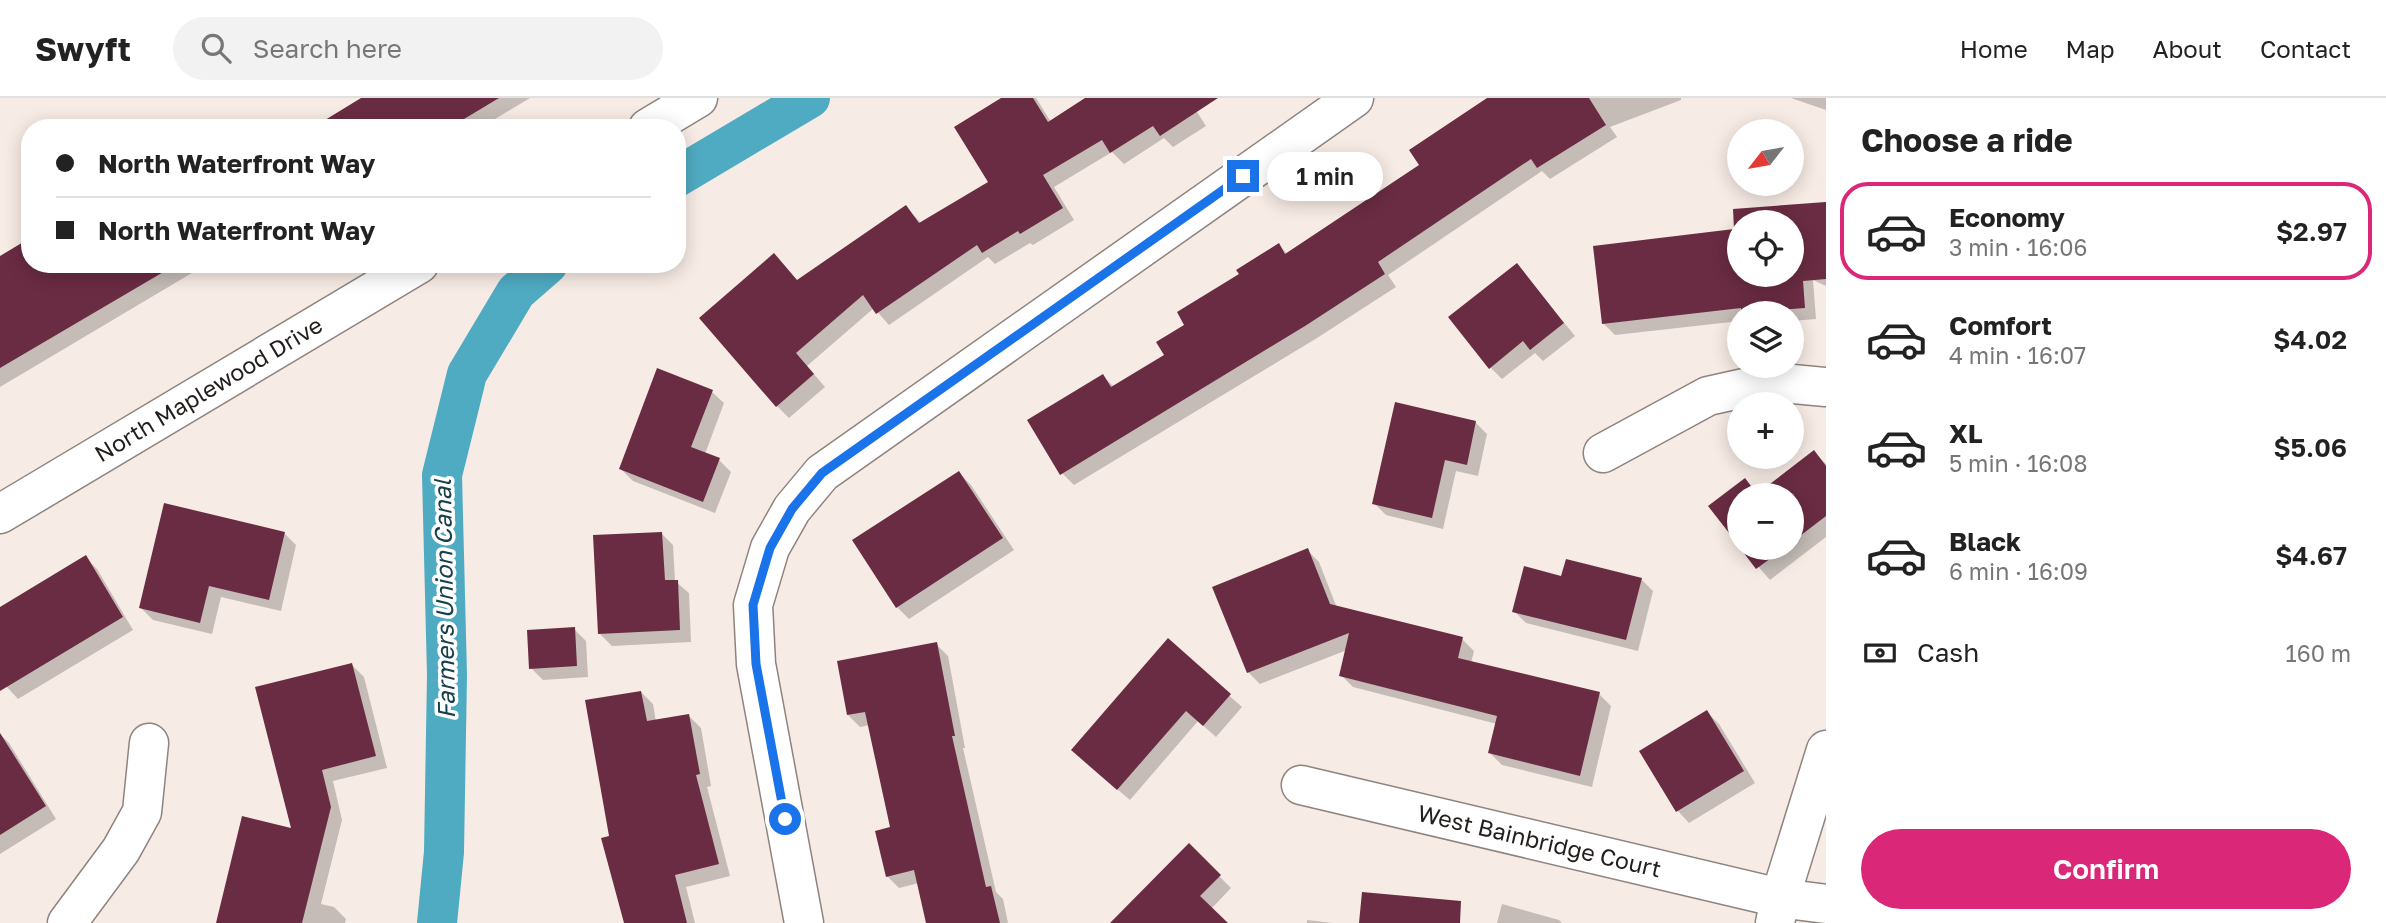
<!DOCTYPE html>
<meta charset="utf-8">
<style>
:root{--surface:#fff;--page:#f2f2f2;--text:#222;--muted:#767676;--line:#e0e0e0;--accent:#db2777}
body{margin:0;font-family:"Golos Text",sans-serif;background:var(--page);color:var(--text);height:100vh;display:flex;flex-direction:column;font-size:26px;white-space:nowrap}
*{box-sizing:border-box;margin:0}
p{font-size:23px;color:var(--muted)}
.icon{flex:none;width:38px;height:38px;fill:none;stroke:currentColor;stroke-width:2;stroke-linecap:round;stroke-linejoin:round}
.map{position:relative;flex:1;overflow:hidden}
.side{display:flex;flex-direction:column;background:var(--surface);width:560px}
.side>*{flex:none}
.guide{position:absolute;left:21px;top:21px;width:665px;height:154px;border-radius:28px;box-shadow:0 4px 18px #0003;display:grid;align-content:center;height:154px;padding:0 35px;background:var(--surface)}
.needle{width:46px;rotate:239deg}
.fabs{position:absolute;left:1727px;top:21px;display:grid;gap:14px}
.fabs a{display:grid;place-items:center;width:77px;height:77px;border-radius:50%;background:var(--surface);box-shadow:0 4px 18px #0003;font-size:35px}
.end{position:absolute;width:32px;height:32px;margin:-16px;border:9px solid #1a73e8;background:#fff;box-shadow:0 0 0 4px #fff}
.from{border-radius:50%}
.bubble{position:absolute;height:49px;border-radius:24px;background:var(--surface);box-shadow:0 4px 18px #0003;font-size:23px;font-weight:600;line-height:49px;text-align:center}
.guide b{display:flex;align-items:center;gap:24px;height:66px;font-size:26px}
.guide b+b{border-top:2px solid var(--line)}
.guide i{width:18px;height:18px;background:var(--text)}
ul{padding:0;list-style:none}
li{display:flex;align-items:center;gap:21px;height:98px;margin:0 14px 10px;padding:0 21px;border:4px solid transparent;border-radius:28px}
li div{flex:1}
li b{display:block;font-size:26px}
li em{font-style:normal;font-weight:600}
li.selected{border-color:var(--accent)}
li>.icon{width:63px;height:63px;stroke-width:1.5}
h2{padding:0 35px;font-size:32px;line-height:84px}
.pay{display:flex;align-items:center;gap:18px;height:77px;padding:0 35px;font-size:26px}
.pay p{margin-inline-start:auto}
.action{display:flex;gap:14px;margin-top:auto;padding:14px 35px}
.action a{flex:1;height:80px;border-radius:42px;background:var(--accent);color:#fff;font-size:28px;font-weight:600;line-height:80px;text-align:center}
header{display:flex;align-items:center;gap:42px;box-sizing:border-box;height:98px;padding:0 35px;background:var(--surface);border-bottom:2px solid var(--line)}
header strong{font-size:33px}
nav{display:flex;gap:38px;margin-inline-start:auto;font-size:24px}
.search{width:490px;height:63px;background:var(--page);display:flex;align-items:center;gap:18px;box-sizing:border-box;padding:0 24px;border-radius:38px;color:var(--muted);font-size:26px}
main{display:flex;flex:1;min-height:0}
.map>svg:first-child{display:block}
.shadow{fill:#0003;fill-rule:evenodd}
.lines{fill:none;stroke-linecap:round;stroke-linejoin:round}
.canal{stroke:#4fabc2;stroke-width:40}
.building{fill:#6a2c43;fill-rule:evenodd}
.street-casing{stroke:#8e837f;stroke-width:41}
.secondary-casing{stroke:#8e837f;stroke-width:41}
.street{stroke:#fff;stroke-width:38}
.secondary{stroke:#fff;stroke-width:38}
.route{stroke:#1a73e8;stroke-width:9}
.labels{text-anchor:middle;stroke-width:7;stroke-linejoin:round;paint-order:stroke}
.street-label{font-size:23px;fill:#221e1c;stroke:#fff}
.water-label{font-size:24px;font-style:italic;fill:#16404b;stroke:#fff}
</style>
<header>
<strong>Swyft</strong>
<div class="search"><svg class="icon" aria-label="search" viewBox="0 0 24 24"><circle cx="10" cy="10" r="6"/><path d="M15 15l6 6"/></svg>Search here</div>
<nav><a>Home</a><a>Map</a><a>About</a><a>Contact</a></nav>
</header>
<main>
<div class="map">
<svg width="1826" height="825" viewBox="0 0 1826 825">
<rect width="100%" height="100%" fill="#f7ebe5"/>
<path class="shadow" d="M386,0H530L480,30H315Z
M1005,0H1036L1051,24L1088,0H1188L1206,28L1173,49L1164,40L1124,66L1112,54L1054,89L1074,122L1033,147L1030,145L995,166L988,159L889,227L874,210L807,268L825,289L789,320L777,308L798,184L906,109L922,126L990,85Z
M1490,0H1681V2L1610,29L1617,39L1550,81L1542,73L1388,177L1396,189L1317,240L1074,387L1062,375L1103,278L1114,289L1167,258L1187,228L1242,177L1279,147L1290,159L1422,67Z
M1791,0H1826V12Z
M1826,106V188L1813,182L1816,221L1792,223V215H1740V223L1615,237L1603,225L1736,133L1734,113ZM1740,124H1792V177H1740Z
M0,160L30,166H207L0,289Z
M1517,167L1575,238L1543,263L1535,255L1502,281L1490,269Z
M712,294L724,305L705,356L719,362L731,374L715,415L633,383L621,371Z
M1475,324L1487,336L1478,378L1456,373L1443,431L1386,417L1374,405Z
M1814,354L1826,366V439L1770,482L1742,450H1792V397H1740L1711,409L1745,383L1758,396Z
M959,375L971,387L1014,452L909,521L897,509Z
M284,435L296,447L281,513L221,499L212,536L153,522L141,510Z
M661,435L673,447L675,483L689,495L691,544L612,548L600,536Z
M1307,452L1319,464L1337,510L1462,541L1474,553L1471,565L1599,596L1611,608L1592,689L1502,667L1490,655L1497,626L1353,589L1341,577L1347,552L1260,586L1248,574Z
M85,459L97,471L133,532L18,601L7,589L0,578V511Z
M1563,480L1641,481L1653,493L1638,553L1526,525L1514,513Z
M574,531L586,543L588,579L543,582L531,570Z
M1168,543L1242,609L1216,639L1198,623L1130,702L1085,664Z
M936,546L948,558L965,650H963L996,794L1003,801L1008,825H928L919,785L899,790L887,778L892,731L870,627L860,629L848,617Z
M352,567L364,579L387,670L333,683L342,722L321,806L334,809L346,821L345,825H218L293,733Z
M641,594L653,606L656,624L689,618L701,630L711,688L707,689L730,778L686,789L695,825H626L611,739Z
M1707,614L1719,626L1755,685L1689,725L1678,713L1642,654Z
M0,636L9,645L56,721L0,756Z
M1189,748L1231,790L1211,811L1225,825H1133Z
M1502,806L1559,822L1562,825H1497Z
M1307,822L1333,825H1307Z"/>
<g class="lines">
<path class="canal" d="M677,79L810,0
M437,825L444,754L447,577L442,377L467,276L516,194L548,166"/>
</g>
<path class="building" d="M361,0H499L449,30H312Z
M1001,0H1033L1048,24L1085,0H1218L1160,38L1153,28L1110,55L1102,42L1043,77L1063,110L1020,136L1018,133L982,155L977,147L876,216L863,197L796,255L814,276L776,309L699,220L774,155L797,182L906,107L919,125L988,84L954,29Z
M1487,0H1589L1606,27L1537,70L1531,61L1378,164L1385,176L1305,228L1060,377L1027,322L1103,276L1111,289L1164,257L1156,244L1184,227L1177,214L1239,176L1236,172L1279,145L1285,156L1419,67L1409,52Z
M1826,104V181L1803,183L1805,210L1741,215V210L1602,226L1593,148L1734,131L1733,111ZM1740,124H1792V177H1740Z
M30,140V166H177L0,270V158Z
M1517,165L1564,225L1530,252L1523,243L1489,271L1448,219Z
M657,270L713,292L691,349L720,360L703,404L619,371Z
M1395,304L1476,323L1467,367L1445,362L1432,420L1372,406Z
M1814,352L1826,368V418L1792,444V397H1740V449L1708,408L1745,380L1757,396Z
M959,373L1003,440L896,510L852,442Z
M164,405L285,434L269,502L209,488L200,525L139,510Z
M662,434L665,482H678L680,532L598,536L593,437Z
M1308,450L1330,506L1463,539L1458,560L1600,594L1580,678L1488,655L1497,618L1339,578L1349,535L1247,575L1212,489Z
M1740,450H1785L1756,471Z
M86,457L123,519L0,593V509Z
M1566,461L1642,480L1626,542L1512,514L1524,468L1561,478Z
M575,529L577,568L529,571L527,532Z
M1168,540L1231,596L1203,628L1186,613L1117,692L1071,652Z
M937,544L955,638H952L986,789L991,788L1000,825H926L914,772L886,779L875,733L890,729L865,614L847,617L837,563Z
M352,565L376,658L322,672L331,709L302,825H216L242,718L291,730L255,589Z
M641,593L647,623L689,616L700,676L696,677L719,766L675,777L687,825H624L601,740L609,738L585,602Z
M1707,612L1744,673L1676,714L1639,653Z
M0,635L46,708L0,737Z
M1189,745L1221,777L1200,798L1228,825H1110Z
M1362,794L1461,803L1460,825H1359Z"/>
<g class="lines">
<g class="street-casing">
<g id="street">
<path d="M648,30L698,0"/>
<path d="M1603,355L1708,298L1771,284L1826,289"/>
<path id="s1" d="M0,416L419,166"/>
<path id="s2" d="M1301,687L1780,800L1826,806"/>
<path d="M67,825L121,752L142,714L149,645"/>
<path d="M804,825L756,566L753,507L770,450L792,411L822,375L1354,0"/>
</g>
</g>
<g class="secondary-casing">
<path id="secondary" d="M1775,825L1780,800L1826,652"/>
</g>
<use href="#street" class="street"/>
<use href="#secondary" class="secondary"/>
</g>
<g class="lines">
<path class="route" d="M785,721L756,566L753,507L770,450L792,411L822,375L1243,78"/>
</g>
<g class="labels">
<g class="street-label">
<text dy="8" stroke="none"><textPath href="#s1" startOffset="243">North Maplewood Drive</textPath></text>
<text dy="8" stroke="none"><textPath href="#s2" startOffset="245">West Bainbridge Court</textPath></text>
</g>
<g class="water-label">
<text transform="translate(445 501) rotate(-91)" y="8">Farmers Union Canal</text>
</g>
</g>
</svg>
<div class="fabs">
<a><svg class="needle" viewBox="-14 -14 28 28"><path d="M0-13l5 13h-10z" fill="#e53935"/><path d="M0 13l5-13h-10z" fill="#767676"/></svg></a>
<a><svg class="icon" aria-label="locate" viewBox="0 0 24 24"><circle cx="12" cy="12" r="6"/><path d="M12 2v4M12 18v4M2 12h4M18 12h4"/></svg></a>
<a><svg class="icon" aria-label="layers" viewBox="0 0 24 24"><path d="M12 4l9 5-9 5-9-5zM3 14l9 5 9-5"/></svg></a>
<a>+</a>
<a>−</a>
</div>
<i class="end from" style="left:785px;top:721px"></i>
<i class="end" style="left:1243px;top:78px"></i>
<div class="bubble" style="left:1267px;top:54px;width:116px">1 min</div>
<div class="guide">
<b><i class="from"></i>North Waterfront Way</b>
<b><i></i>North Waterfront Way</b>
</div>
</div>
<section class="side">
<h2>Choose a ride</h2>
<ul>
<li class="selected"><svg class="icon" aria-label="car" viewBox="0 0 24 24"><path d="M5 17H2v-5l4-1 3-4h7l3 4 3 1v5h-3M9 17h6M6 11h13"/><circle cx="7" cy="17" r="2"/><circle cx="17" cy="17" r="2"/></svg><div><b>Economy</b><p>3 min · 16:06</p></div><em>$2.97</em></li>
<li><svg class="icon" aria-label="car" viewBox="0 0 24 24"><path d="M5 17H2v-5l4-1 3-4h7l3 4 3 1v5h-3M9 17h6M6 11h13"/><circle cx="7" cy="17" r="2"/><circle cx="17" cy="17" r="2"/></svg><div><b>Comfort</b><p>4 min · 16:07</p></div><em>$4.02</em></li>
<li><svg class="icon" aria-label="car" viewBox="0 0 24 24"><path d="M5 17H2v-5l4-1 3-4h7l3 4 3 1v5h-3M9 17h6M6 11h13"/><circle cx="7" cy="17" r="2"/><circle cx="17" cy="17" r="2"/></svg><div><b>XL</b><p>5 min · 16:08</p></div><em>$5.06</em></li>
<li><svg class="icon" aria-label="car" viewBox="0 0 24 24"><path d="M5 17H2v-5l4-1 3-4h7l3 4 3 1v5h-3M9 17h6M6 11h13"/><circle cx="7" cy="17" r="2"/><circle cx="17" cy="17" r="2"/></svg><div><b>Black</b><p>6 min · 16:09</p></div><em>$4.67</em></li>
</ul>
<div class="pay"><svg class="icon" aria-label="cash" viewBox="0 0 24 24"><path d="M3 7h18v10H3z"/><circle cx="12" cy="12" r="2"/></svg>Cash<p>160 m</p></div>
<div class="action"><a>Confirm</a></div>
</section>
</main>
